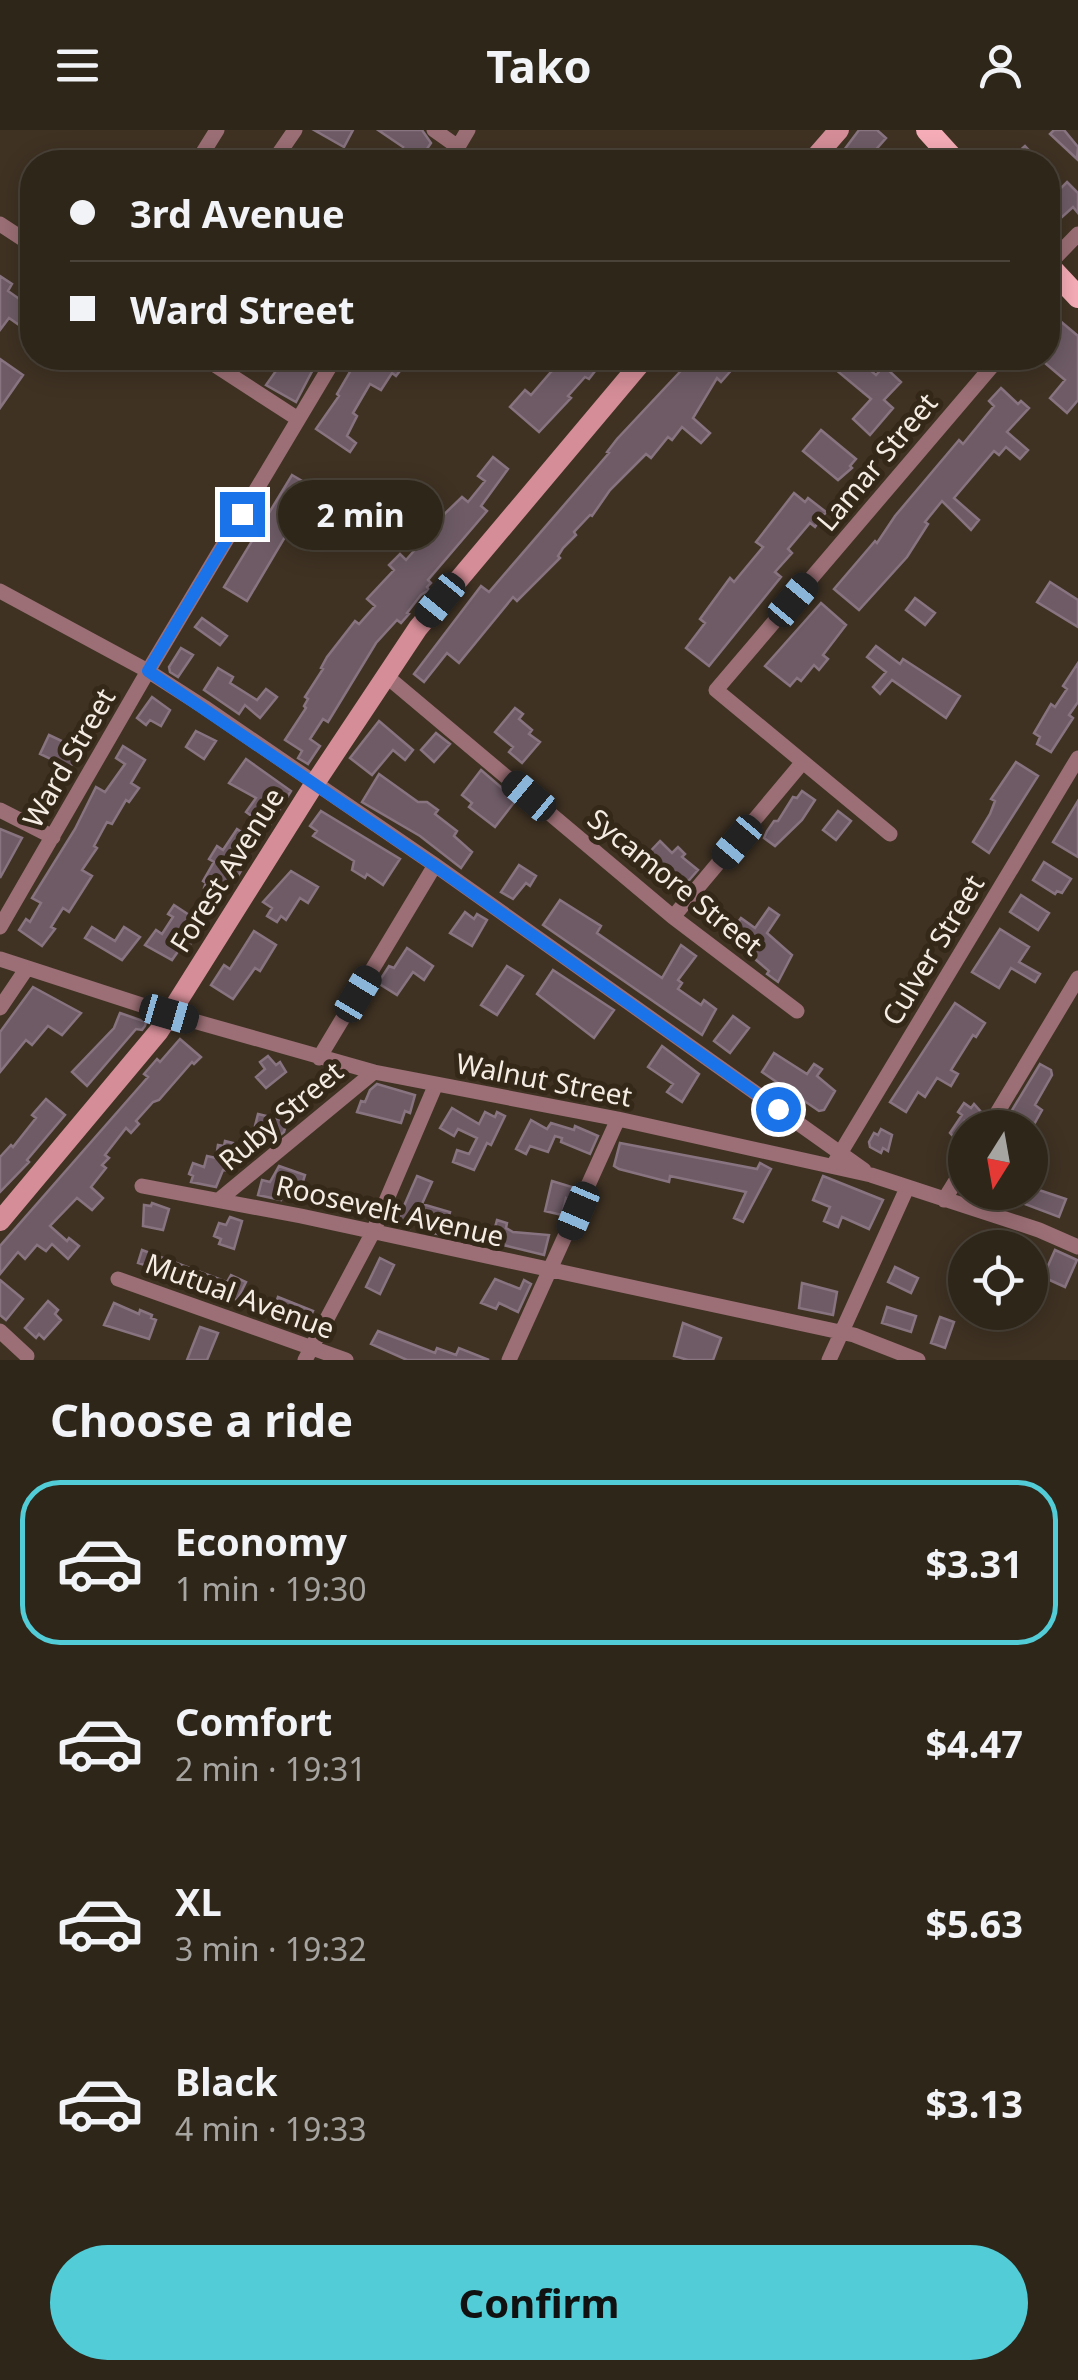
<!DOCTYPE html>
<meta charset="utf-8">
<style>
:root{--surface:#2f261a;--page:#3b3227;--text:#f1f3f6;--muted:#a7a5a2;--line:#4a4339;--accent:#52ccd6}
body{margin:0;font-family:"Noto Sans",sans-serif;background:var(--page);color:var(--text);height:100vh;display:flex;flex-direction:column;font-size:38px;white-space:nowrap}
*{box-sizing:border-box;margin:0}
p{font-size:32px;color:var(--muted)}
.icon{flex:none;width:55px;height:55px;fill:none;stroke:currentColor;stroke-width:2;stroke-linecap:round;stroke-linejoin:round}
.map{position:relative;height:1230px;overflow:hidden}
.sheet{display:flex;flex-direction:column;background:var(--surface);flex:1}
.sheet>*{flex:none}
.guide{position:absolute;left:20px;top:20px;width:1040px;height:220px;border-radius:40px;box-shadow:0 5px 25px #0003,0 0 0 2px var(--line);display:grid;align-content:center;height:220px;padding:0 50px;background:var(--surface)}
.needle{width:65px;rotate:191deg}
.buttons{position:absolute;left:948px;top:980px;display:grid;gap:20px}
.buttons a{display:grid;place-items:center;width:100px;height:100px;border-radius:50%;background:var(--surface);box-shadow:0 5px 25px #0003,0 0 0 2px var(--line);font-size:50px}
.end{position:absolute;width:45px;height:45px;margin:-22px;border:12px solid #1a73e8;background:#fff;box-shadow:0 0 0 5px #fff}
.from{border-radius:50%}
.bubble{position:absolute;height:70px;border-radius:35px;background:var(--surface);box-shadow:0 5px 25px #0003,0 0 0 2px var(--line);font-size:32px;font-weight:700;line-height:70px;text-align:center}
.car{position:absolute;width:30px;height:60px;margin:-30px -15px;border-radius:12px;box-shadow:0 0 8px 2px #0007;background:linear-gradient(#222 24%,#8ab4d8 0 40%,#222 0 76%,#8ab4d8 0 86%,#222 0)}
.guide b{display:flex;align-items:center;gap:35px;height:95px;font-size:38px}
.guide b+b{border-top:2px solid var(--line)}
.guide i{width:25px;height:25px;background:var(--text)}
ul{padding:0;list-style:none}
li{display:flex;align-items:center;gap:30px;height:165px;margin:0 20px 15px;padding:0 30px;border:5px solid transparent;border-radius:40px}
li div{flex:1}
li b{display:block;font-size:38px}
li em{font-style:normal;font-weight:700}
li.current{border-color:var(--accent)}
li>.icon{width:90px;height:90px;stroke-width:1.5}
h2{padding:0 50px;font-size:45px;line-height:120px}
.cta{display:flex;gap:20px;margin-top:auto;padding:20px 50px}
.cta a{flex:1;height:115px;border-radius:60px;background:var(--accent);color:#111;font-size:40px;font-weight:700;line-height:115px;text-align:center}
header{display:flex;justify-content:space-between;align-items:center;height:130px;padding:0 50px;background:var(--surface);font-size:45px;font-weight:700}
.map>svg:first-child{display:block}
.building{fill:#6e5b66;stroke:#887480;stroke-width:2.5}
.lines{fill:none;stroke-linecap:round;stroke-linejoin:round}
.street{stroke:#9b6f75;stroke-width:15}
.secondary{stroke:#d58e98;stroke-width:20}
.primary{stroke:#f6adb7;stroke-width:22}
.route{stroke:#1a73e8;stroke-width:12}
.labels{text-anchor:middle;stroke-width:10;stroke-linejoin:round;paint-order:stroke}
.street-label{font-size:28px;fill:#f5ede3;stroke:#342819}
</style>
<header><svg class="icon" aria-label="menu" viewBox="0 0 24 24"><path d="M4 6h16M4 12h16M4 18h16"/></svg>Tako<svg class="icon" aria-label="person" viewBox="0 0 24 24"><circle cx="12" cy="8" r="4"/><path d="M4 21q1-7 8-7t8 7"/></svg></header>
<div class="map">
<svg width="1078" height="1230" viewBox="0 0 1078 1230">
<rect width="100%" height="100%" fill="#3f3223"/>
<path class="building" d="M314,0H353L344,17Z
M378,0H422L431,13L418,32H392L403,17Z
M859,0H877L886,8L865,32H851L841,24Z
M1054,0H1064L1078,17L1077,29L1050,4Z
M1025,16L1040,32H1002L1015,21L1017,23Z
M1067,52L1078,63V83L1073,77L1062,87L1048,71Z
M0,146L12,154L8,161L25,173L32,162V204L9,188L0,200Z
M1059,190L1078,206V270L1067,283L1050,268L1065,250L1039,228H1048V204Z
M285,228H319L296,272L266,255Z
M358,228H391L403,237L396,246L392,243L381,260L370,254L353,283L357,286L347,306L356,313L350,322L316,299L339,266L337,264Z
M563,228H596L602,232L589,249L585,247L568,266L571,268L539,302L510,277L525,260L531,265Z
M693,228H742L721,252L717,248L693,288L710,303L701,313L682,297L672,310L668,307L651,328L646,324L610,360L592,386L590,385L574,402L576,405L563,418L558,426L560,428L517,471L513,467L459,533L447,523L424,552L414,544L481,456L489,462L609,323L607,322L617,309Z
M847,228H856L876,245L884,236L901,252L884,270L893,278L870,305L853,289L871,269L836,240Z
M0,229L23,245L0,278Z
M1001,258L1018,274L1021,271L1029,278L1007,302L1028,320L1020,329L1006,317L999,325L994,321L954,368L979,390L971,400L942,371L925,392L928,394L907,427L859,480L834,459L875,411L877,413L895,386L959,310L963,314L994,276L989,271Z
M821,300L856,329L850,336L852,338L838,350L803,321Z
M493,327L508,339L481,376L487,381L428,450L431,453L427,457L429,460L421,465L407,483L409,484L401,493L397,490L376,513L328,592L323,589L310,609L320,616L308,634L298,628L302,621L285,610L306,578L304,576L308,569L305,567L323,539L321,538L327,527L355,491L359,494L375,476L367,469L394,440L389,435L400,424L406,430L427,406L407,389L416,380L433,395L462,367L468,372L485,351L478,346Z
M292,345L314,358L247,471L224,457Z
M794,363L805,372L808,368L826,382L815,397L810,393L788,419L792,423L775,442L781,447L709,536L686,518L705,493L700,489L730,448L734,452L763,417L756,412Z
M1050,452L1078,470V497L1037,472Z
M915,468L935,483L925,495L906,480Z
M821,473L846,495L823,525L828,529L819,540L814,535L801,551L797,548L790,556L765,536Z
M202,488L227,506L220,515L195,497Z
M876,516L900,534L903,529L960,566L946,588L892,550L880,564L873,557L886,542L867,527Z
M181,518L193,525L178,547L170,542L169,537Z
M1078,533V572L1069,585L1073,588L1051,622L1037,614L1040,607L1034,603L1051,574L1055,577L1067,559L1063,556Z
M218,538L233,547L230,553L257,570L266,559L277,567L260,588L245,575L239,584L204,560Z
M152,567L170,580L161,596L150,590L146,595L137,588Z
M515,578L523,584L519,589L532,600L529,604L540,612L522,633L509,622L513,617L495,602Z
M379,591L413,620L405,630L393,620L372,645L350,628Z
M196,601L216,611L204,629L186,617Z
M436,603L450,614L434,632L421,620Z
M49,605L79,619L70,638L40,624Z
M123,616L145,630L131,653L139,658L129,672L126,670L112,694L107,692L94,716L97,718L82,740L92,746L69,782L63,778L51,797L55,799L42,816L19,800L26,789L30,792L41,773L32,768L75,699L96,657L105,662L125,634L116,628Z
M246,629L291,661L268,698L246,682L256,668L229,653Z
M1016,632L1038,646L989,723L973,712L990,684L995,671L991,669Z
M481,640L516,670L495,697L469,677L472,673L462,665Z
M379,644L418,672H427L438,680L435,684L457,701L454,706L472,722L461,738L420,706L362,672Z
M802,661L815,670L802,690L775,716L764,708L767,701L774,691H778L793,667L797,668Z
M1078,671V727L1053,712Z
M321,681L400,729L383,755L367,744L365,748L352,740L354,731L313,706L317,701L310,696Z
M838,681L851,691L836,710L823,700Z
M0,699L22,708L0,748Z
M237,699L255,711L243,730L246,732L238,746L234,744L223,764L219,762L217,766L204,758L206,753L203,751L214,732L209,729L217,716L223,720Z
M660,711L672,723L678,717L685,724L682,727L698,740L677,764L673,761L676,756L645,727Z
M1044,732L1071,749L1062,763L1057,761L1055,764L1033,750Z
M519,735L536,746L530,756L526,753L513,769L501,762Z
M291,741L318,757L308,773L300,768L286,790L281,786L277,792L267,786L272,778L263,772Z
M1021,765L1049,783L1038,800L1010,782Z
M560,770L601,796L597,803L662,848L681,815L696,826L678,850L682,853L678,859L701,875L704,870L716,879L702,905L543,795Z
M174,775L203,794L191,813L186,810L172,830L145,815L156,800L162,804L173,787L168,784Z
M769,778L779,785L767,803L792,825L778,852L767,844L769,841L728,806L741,788L755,798Z
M465,782L474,789L477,784L487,790L472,816L450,803Z
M92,797L115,811L124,797L140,807L122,830L85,808Z
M1000,799L1029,817L1019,832L1040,844L1035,852L1011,838L999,858L972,842Z
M254,801L276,815L260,841L255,838L233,869L211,855L224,835L230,839Z
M407,818L433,836L424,850L413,842L397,865L378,853L389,836L394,838Z
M507,836L523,846L497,885L481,875Z
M553,840L614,880L594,908L537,864Z
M33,857L81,883L62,905L48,896L32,915L26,910L0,942V902Z
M955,873L985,893L976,907L973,905L951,940L958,944L951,956L937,948L925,967L918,962L906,982L890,972Z
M120,883L146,892L145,896L142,900L136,899L87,956L72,942L114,898Z
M733,886L749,898L730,923L714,911Z
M180,909L201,927L194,934L192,932L159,970L153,972L136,991L139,994L131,1003L126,998L105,1025L109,1028L102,1035L106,1038L91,1057L103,1068L92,1080L77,1068L50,1096L67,1111L69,1108L79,1116L68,1129L52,1114L46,1121L37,1115L25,1129L18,1122L0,1144V1116L148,947L144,944L157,929L160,932Z
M662,916L699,944L682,972L667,962L673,954L648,937Z
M774,923L807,944L814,934L822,939L817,946L835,961L824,980L819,981L762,942Z
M268,926L276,935L280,932L286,942L266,958L256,947L265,939L260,932Z
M1040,934L1051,940L1052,945L1035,975L1042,980L1032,998H1008L1003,995Z
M377,954L415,965L410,983L405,981L401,993L357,982L361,971L365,972L370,960Z
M46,969L65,985L27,1030L29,1032L0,1062V1027L11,1015L13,1017L36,988L32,985Z
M964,973L971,978L974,974L983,984L976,997L965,991V1013L961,1015L950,1003L962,985L958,982Z
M452,978L479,994L485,982L495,987L497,982L505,986L491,1015L487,1013L474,1040L453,1032L457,1020L469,1024L477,1008L458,999L454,1006L440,998Z
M258,984L287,991L284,1002L280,1005L255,996Z
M531,990L547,999L551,993L574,1000L575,996L598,1006L590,1024L561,1012L562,1008L555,1006L548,1022L530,1016L526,1024L516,1019Z
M881,999L892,1005L888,1021L883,1018L881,1023L870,1017L869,1012L874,1003L878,1005Z
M225,1011L249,1017L246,1029L235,1026L231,1041L223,1040L216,1057L191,1052L193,1046L189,1044L193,1033L204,1037L207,1026L216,1028L218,1015L224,1016Z
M620,1013L757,1039L760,1033L771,1039L743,1092L734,1088L746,1062L670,1046L669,1052L619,1039L614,1036Z
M279,1036L305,1045L301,1058L286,1053L281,1070L258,1065L262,1050L270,1052Z
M417,1046L432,1052L422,1074L450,1082L444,1105L432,1103L434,1094L414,1090L410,1098L397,1092Z
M823,1046L883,1070L869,1099L842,1087L838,1097L824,1091L830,1077L813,1070Z
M552,1051L575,1058L569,1070L566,1068L562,1085L545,1081Z
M1030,1057L1066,1069L1059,1087L996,1063L1030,1062Z
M152,1073L169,1079L163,1100L143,1096L144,1075L151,1076Z
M230,1087L242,1091L234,1119L219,1114L221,1109L214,1106L219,1093L226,1095Z
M497,1090L507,1093L506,1098L513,1102L549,1105L544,1125L491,1112Z
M142,1120L227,1152L231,1145L246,1152L237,1170L183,1147L138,1133Z
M1055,1120L1077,1130L1065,1157L1043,1147Z
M380,1128L394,1135L380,1164L366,1157Z
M895,1137L918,1148L911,1163L888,1152Z
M495,1149L520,1159L524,1150L531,1154L518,1182L499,1173L496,1179L481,1173Z
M0,1150L23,1169L6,1190L0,1185Z
M802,1153L837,1162L833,1185L799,1178Z
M278,1167L313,1181L306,1197L272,1183Z
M48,1171L58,1180L55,1184L61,1190L44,1209L39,1204L36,1208L25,1198Z
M114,1173L139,1184L140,1180L152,1185L151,1188L156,1190L149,1209L104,1195Z
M887,1177L916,1186L911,1202L882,1193Z
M940,1187L954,1192L945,1218L931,1213Z
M683,1193L721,1208L713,1230H688L674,1226Z
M200,1197L218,1203L207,1230H187Z
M378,1201L435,1223L437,1218L456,1225L459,1218L489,1230H407L371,1214Z"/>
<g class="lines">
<path class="street" d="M434,0L458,17
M197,32L217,0
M273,32L295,0
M449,32L468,0
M0,94L32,115
M1048,135L1078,104
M1048,170L1063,151
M204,228L298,289
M0,461L148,541L204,577L435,735L864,1040
M385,545L673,787L797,881
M0,680L53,707
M890,704L716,560L999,228
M673,787L802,633
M0,797L148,541L335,228
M0,829L169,884L374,942L618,989L871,1045L1039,1100L1078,1117
M0,878L27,838
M319,928L435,735
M988,998L1078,848
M835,1032L1078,628
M142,1056L301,1086L854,1205L918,1230
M220,1069L374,942
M944,1070L965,1036
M118,1149L346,1230
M0,1201L27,1226
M305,1230L372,1104L436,954
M509,1230L618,989
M829,1230L907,1058"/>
<path class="secondary" d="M811,32L839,0
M0,1091L159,901L315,653L418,498L645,228"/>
<path class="primary" d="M927,0L956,32
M1048,135L1078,167"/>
</g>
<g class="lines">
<path class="route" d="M242,384L148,541L435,736L778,979"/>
</g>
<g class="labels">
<g class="street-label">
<text transform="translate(877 332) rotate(-50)" y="10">Lamar Street</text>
<text transform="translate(69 628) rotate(-60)" y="10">Ward Street</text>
<text transform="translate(227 740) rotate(-58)" y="10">Forest Avenue</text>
<text transform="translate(675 752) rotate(39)" y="10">Sycamore Street</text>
<text transform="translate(933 820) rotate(-59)" y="10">Culver Street</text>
<text transform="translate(544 950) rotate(11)" y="10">Walnut Street</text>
<text transform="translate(281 986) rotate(-40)" y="10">Ruby Street</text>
<text transform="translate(390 1081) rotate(13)" y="10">Roosevelt Avenue</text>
<text transform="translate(240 1166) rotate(20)" y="10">Mutual Avenue</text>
</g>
</g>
</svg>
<div class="buttons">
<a><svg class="needle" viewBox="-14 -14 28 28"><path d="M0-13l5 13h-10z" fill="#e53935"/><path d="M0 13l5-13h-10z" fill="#a7a5a2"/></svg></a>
<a><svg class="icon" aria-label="locate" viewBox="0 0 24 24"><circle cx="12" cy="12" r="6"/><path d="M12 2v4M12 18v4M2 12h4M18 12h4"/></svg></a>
</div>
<i class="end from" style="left:778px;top:979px"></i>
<i class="end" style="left:242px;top:384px"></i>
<div class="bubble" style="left:278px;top:350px;width:165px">2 min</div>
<i class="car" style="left:440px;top:470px;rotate:219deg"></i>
<i class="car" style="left:793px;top:470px;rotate:40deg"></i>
<i class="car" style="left:529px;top:666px;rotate:310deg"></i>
<i class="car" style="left:737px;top:712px;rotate:220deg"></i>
<i class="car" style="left:358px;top:864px;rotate:31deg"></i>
<i class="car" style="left:169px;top:884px;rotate:106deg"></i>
<i class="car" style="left:578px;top:1081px;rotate:203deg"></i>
<div class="guide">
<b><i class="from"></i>3rd Avenue</b>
<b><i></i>Ward Street</b>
</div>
</div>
<section class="sheet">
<h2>Choose a ride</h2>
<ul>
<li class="current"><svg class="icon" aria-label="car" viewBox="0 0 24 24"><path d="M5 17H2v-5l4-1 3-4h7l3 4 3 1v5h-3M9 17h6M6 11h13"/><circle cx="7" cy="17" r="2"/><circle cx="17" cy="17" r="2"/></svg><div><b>Economy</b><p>1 min · 19:30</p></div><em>$3.31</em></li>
<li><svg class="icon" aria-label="car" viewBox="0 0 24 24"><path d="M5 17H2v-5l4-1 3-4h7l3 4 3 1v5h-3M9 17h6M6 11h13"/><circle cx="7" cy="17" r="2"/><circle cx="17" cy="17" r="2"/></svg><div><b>Comfort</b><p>2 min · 19:31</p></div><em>$4.47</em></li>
<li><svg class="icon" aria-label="car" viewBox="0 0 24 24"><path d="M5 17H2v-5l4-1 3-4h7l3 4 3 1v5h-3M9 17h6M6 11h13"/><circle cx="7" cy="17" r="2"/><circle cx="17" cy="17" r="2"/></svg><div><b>XL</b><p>3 min · 19:32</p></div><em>$5.63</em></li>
<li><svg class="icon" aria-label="car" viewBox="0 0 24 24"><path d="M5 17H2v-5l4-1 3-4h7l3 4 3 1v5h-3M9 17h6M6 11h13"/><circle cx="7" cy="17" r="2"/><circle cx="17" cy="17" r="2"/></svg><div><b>Black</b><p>4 min · 19:33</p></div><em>$3.13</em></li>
</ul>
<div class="cta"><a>Confirm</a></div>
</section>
